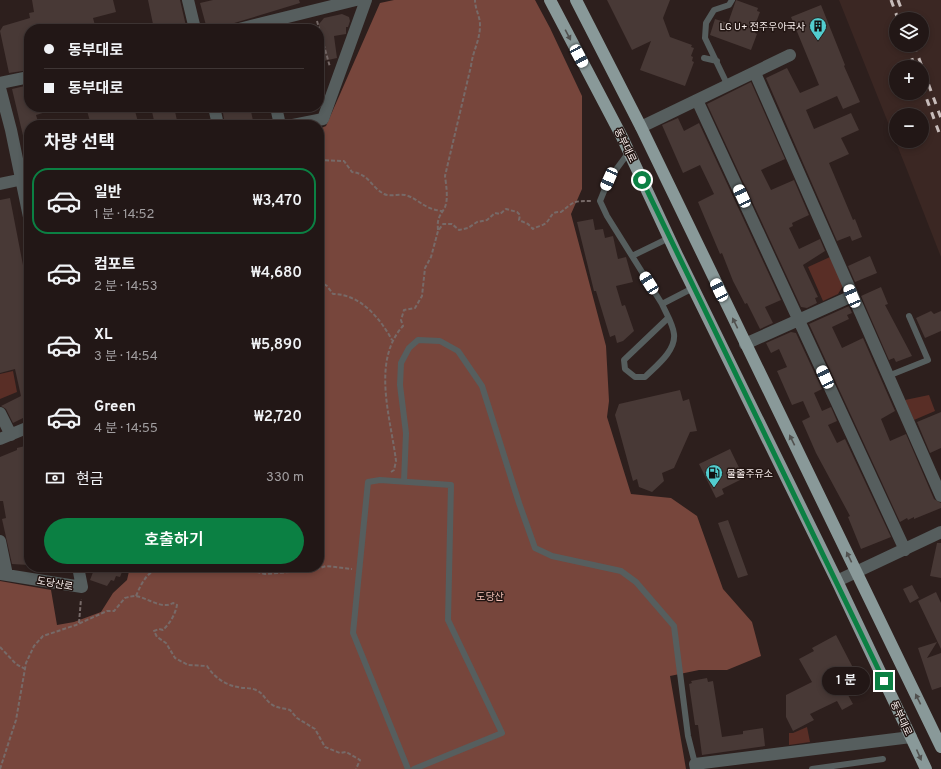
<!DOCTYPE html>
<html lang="ko">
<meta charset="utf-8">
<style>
:root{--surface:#221716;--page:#2a201f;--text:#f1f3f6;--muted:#a29fa1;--line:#3f3635;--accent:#0b8043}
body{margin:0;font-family:Overpass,"Noto Sans KR",sans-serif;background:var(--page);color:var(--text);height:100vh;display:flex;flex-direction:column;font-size:15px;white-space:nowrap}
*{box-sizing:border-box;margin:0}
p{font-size:13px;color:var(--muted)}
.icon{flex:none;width:22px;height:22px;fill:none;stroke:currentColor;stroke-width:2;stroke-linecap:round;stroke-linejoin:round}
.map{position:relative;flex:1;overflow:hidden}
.details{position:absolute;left:24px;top:120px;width:300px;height:452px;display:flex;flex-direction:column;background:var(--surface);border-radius:16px;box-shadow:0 2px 6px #0003,0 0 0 1px var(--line)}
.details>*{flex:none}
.guide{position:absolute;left:24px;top:24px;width:300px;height:88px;border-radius:16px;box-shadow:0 2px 6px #0003,0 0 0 1px var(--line);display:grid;align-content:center;height:88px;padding:0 20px;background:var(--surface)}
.fabs{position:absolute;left:889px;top:12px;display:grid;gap:8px}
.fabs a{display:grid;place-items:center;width:40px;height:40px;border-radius:50%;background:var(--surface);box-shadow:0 2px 6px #0003,0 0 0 1px var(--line);font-size:20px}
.end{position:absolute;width:18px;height:18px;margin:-9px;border:5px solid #0b8043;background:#fff;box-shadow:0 0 0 2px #fff}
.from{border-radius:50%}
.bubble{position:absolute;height:28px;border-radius:14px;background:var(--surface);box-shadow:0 2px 6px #0003,0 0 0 1px var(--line);font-size:13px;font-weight:600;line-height:28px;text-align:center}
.car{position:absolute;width:12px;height:24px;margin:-12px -6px;border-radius:5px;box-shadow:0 0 3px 1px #0007;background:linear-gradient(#fff 24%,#345 0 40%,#fff 0 76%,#345 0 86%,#fff 0)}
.guide b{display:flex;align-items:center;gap:14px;height:38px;font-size:15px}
.guide b+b{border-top:1px solid var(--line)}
.guide i{width:10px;height:10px;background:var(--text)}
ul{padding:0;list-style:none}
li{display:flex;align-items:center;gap:12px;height:66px;margin:0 8px 6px;padding:0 12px;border:2px solid transparent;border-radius:16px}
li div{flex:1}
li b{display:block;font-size:15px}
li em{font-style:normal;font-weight:600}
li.current{border-color:var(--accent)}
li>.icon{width:36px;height:36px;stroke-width:1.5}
h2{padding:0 20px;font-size:18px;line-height:48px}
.pay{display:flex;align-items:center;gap:10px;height:44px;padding:0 20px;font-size:15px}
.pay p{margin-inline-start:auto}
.primary-button{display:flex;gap:8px;margin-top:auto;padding:8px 20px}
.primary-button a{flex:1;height:46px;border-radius:24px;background:var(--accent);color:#fff;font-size:16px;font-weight:600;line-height:46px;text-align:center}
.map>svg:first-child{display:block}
.built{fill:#3b2723;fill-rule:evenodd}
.green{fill:#592e26}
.forest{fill:#77463c}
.building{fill:#483936}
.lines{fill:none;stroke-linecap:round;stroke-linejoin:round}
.path{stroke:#776a68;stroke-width:2;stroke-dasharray:4 2;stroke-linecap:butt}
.lane{stroke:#565e5e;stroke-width:6}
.street{stroke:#565e5e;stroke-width:12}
.primary{stroke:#899999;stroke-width:12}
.rail{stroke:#c7bcba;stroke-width:3;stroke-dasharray:7 7;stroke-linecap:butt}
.oneway{fill:#51514f}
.route{stroke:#0b8043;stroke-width:5}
.labels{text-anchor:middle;stroke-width:3;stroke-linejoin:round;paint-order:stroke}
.poi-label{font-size:10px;fill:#fcf2f0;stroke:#231613;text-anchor:end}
.street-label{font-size:10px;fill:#fcf2f0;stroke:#231613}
.park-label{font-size:10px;fill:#fac7bc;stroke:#231613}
</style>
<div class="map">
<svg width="941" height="769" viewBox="0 0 941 769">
<rect width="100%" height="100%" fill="#2d1f1d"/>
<path class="built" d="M839,0H941V257L907,170ZM896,19H922V45H896ZM896,67H922V93H896ZM896,115H922V141H896Z"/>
<path class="green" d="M830,257L843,286L838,294L823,301L808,267Z
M13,371L17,392L0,399V374Z
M929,395L935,411L914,420L905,400Z
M807,727L810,742L789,745V733H793Z"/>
<path class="forest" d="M394,0H535L550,28L582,96V189L571,214L606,346L609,401L607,417L631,494L671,498L697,516L723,589L752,622L761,656L727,670H699L670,676L686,769H0V581L51,590L57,625L74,622L101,612L113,593L127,580L130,567H319V129L326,126L380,3Z"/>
<path class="building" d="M32,0H113L116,12L93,18L96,29H29V70L9,73L0,31L3,26L30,18L29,13L34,12Z
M148,0H180L186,26L154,29Z
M213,0H299L300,3L231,24L207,29L200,3Z
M607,0H670L663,18L670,37L692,45L691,47L694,48L691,56L693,57L692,61L694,62L685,86L640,70L651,41L632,50Z
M736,0L758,8L757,11L760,12L754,28L756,29L755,33L757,34L751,50L710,35L715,19L728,23Z
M821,5L845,65L844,66L860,102L843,109L837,96L806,110L814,129L851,113L859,130L841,138L849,154L829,163L853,220L855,219L862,237L852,241L850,236L837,241L766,78L787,68L800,93L819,85L791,17Z
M342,14L349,17L350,21L348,27H346V34L334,36L337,58L319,62V24L324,18Z
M751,82L785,159L761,170L771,190L794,180L809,215L792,223L793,226L789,228L799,249L820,239L825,251L803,265L818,297L815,298L817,303L807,308L801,307L707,104Z
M29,85V107H52L53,110L36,115L39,125H29V143L25,144L12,89Z
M86,107H134L138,122L128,125H91Z
M151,107H174L178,125H155Z
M222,107H250L254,125H225Z
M678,118L684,131L699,123L781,300L765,307L773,323L760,329L747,303L745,304L733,281L722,253L720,254L698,202L714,194L700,165L683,173L662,125Z
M10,198L29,296V301L25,302L29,322V415L13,423L6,409L1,406L21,396L15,369L0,373V200Z
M593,219L595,230L603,229L605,238L613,236L618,259L626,257L633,282L616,286L622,306L625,305L634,331L623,341L617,343L615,335L610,337L596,291H594L577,222Z
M870,256L877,273L855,282L848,266Z
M881,287L888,304L885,305L912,356L896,362L894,358L889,360L861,296Z
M849,306L852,313L847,315L849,319L832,327L842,348L863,338L895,411L881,419L890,441L906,434L934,499L941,503V508L914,519V517L908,520L907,518L900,522L809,324Z
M931,311L934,314L941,311V331L925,338L916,318Z
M791,332L796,333L822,389L814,393L822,411L831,407L837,421L828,425L837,443L845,439L891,537L861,549L848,517L850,516L816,453L802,421L810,417L803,401L792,405L777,371L787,367L779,349L771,353L766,343Z
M680,390L683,401L689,399L697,431L690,432L674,468L662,473L664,481L652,492L639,487L637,479L633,481L615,415L619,404Z
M941,412V448L930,453L917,422Z
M29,445V565L12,564L2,519L6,518L3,501H0V457L17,450V448Z
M730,449L744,478L722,489L724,494L716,498L699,464Z
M728,520L748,575L738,578L718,523Z
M937,543H941V578L930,576Z
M95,567H124L120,577L116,576L114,581L111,580L107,586L90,580Z
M912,585L919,598L910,603L903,589Z
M936,592L941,603V649L918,601Z
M836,635L863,687L848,695L853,704L842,710L837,701L810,714L814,720L793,731L786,717V695L812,682L799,659L814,651L812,648Z
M937,642L927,658L941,653V687L932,690L918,648Z
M707,678L708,682L713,681L722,737L743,734V731L763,728L765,746L702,755L698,725H695L689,684L692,683L691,681Z"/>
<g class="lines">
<path class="path" d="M317,21L330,67
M319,160L344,161L352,172C369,174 370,186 384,194C390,197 398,194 405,195C418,198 423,209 442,211
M438,230C437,219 439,217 444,209C449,201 446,184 445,176L471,66C473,50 480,41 480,25C480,16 475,9 475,0
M319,281L327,286L333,294C360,294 380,318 392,340
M391,472L394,470L396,461C391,419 371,361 403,326L401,320L404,310L415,308L422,296L425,268L431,257L438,231L443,224H452L459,230L468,228L477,222L487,220L495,213L500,214L506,209L517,212L520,215L519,220L528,224L533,229C537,226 543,226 546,223C552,217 551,211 561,212C575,201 573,201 592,201
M239,567L265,574L314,570L326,566L352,569
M136,596C142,582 148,569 165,567
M79,623L81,599
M0,647L16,664L25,669
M0,769L16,720L26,663L34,646L43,636L76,625L107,611H114L125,598C129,597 132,596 135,596C147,597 161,610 173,603L177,605C175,615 170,623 163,630L159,629L154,631L157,637L166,643L175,658L188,665L207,666C214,677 225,685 238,687C244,689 250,687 256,690C263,693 264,698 270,703C275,708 283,708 290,710L297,718L315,729L325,747L340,753L346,752L360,760L356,769"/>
<path class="lane" d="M704,58L717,61
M728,86L705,38L706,23L714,10L729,5L732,0
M629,152L609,179L600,201L607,216L662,304C666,313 673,324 674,334C676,351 656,366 645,377H635L625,369L624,360L668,318
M632,256L669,238
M662,304L693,288
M888,376L928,360L909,316
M404,481L406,433L400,385L401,363L409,348L418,340L440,341L458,351L482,386L519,503L535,548L552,556L621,571L636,582L674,626L688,736L695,764
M408,769L353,633L368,482L380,480L451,485L448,620L502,733L414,769
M812,769L883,759"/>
<path class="street" d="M188,0L195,29
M239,29L356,0
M755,73L941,496
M0,83L29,77
M0,88L11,130L29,217
M697,100L905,550
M214,107L218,125
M276,107L280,125
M293,125L323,119L366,0
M641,127L790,55
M0,184L28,178
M745,344L852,296
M0,413L11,435
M0,439L29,427
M0,541L7,575
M0,574L82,587L78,567
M837,581L941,532
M696,769L695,764L911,737"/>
<path class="primary" d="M550,0L622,137L677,255L837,581L926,769
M576,0L641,127L941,747"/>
<path class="rail" d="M891,0L898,19
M898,0L905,19
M907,45L915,67
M914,45L941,118
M922,86L941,138"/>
</g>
<defs><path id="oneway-solid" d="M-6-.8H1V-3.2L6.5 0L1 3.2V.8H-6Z"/></defs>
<g class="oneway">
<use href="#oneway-solid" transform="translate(568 35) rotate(62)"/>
<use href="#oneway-solid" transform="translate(735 323) rotate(-116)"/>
<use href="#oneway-solid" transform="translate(792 440) rotate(-116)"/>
<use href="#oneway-solid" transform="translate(849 557) rotate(-116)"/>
<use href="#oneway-solid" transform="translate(918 699) rotate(-116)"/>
<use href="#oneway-solid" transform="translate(919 755) rotate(66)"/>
</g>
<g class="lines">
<path class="route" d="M642,180L884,681"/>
</g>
<defs>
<g id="building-pin" transform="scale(0.9)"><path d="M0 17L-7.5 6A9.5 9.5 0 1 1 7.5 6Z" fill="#52cdcf" stroke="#231613"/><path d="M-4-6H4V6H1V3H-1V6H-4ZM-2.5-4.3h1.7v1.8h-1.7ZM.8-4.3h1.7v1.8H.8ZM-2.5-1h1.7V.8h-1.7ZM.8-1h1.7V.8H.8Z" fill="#111"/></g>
<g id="fuel-pin" transform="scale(0.9)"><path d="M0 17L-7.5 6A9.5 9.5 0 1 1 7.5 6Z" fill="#52cdcf" stroke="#231613"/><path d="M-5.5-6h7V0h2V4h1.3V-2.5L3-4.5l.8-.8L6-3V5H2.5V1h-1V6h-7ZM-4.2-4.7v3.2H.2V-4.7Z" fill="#111"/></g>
</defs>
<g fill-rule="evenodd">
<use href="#building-pin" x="818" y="26"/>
<use href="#fuel-pin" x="714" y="473"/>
</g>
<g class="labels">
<g class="poi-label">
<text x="805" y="30">LG U+ 전주우아국사</text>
<text x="727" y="477" text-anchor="start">물줄주유소</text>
</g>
<g class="street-label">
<text transform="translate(626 145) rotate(64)" y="4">동부대로</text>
<text transform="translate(55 583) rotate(10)" y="4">도당산로</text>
<text transform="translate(902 718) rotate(65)" y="4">동부대로</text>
</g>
<g class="park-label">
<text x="490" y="600">도당산</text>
</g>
</g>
</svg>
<div class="fabs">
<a><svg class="icon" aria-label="layers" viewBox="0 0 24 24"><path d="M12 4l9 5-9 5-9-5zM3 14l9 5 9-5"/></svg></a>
<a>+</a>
<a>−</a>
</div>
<i class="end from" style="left:642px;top:180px"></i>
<i class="end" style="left:884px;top:681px"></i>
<div class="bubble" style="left:822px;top:667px;width:48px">1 분</div>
<i class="car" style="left:579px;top:56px;rotate:152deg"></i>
<i class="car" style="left:609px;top:179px;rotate:204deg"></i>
<i class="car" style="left:742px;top:196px;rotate:335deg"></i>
<i class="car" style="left:649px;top:283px;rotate:328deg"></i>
<i class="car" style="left:719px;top:290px;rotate:334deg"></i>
<i class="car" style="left:852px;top:296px;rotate:337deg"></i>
<i class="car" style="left:825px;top:377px;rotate:335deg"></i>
<div class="guide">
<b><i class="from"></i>동부대로</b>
<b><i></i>동부대로</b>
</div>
<section class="details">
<h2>차량 선택</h2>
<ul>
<li class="current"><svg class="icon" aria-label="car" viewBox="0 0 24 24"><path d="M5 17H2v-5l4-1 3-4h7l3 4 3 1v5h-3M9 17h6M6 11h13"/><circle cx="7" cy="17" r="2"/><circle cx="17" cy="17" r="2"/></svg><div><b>일반</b><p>1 분 · 14:52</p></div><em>₩3,470</em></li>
<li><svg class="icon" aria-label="car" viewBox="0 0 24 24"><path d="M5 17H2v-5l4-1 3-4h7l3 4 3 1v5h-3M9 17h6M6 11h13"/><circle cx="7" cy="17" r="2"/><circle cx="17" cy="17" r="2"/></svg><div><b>컴포트</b><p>2 분 · 14:53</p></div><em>₩4,680</em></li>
<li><svg class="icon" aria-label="car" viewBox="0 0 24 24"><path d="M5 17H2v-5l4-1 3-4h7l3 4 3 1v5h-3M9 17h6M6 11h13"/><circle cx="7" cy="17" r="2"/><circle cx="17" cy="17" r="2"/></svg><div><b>XL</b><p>3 분 · 14:54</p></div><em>₩5,890</em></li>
<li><svg class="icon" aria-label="car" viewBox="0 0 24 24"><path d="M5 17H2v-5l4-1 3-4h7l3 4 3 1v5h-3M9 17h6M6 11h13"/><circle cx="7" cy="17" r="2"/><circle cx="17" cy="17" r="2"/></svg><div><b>Green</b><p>4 분 · 14:55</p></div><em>₩2,720</em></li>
</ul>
<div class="pay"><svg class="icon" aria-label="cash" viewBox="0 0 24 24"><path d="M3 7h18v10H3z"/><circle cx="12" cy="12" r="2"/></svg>현금<p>330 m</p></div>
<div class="primary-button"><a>호출하기</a></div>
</section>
</div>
